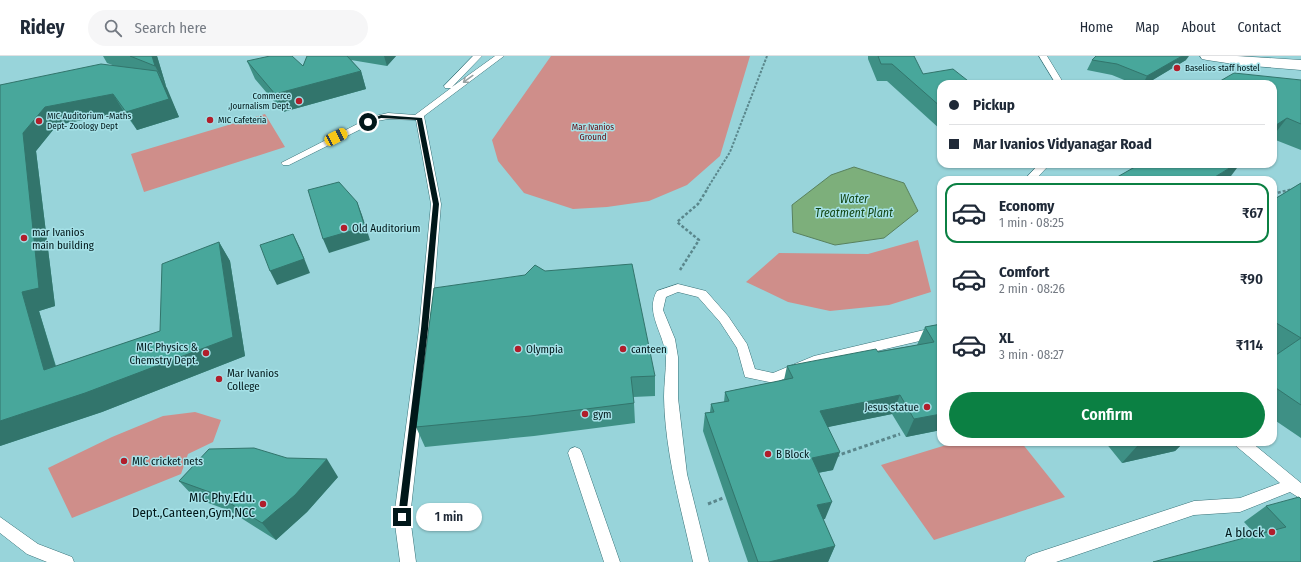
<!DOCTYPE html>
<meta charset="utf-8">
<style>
:root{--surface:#fff;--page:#f6f6f7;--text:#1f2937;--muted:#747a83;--line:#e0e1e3;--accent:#0b8043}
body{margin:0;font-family:"Fira Sans Condensed",sans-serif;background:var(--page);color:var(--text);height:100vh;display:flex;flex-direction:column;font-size:15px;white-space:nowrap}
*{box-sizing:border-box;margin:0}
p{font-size:13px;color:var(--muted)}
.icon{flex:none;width:22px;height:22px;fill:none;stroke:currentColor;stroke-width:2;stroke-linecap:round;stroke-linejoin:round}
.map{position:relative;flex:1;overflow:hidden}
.sheet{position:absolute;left:937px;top:120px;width:340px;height:270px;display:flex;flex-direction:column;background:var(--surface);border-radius:12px;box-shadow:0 1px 3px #0004}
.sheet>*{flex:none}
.top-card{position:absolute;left:937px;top:24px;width:340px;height:88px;border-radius:12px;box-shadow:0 1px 3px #0004;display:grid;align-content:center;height:88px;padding:0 12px;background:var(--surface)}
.end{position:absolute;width:18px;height:18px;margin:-9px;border:5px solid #001719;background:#fff;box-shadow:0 0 0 2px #fff}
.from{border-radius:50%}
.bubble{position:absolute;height:28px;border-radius:14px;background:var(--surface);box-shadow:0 1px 3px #0004;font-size:13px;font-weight:600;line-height:28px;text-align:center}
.car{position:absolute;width:12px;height:24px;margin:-12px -6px;border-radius:5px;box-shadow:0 0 3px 1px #0007;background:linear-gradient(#f5c518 24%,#345 0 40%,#f5c518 0 76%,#345 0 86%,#f5c518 0)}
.top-card b{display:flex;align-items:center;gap:14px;height:38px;font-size:15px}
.top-card b+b{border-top:1px solid var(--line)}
.top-card i{width:10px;height:10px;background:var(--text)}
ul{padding:7px 0 0;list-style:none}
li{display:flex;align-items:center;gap:12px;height:60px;margin:0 8px 6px;padding:0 4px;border:2px solid transparent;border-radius:12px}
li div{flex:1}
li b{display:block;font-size:15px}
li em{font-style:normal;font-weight:600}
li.selected{border-color:var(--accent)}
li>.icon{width:36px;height:36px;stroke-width:1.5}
.cta{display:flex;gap:8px;margin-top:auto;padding:8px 12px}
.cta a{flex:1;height:46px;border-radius:24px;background:var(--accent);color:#fff;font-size:16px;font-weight:600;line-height:46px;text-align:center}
header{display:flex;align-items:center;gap:24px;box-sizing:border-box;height:56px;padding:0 20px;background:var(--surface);border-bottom:1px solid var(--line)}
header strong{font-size:19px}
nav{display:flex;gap:22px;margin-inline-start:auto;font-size:14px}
.search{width:280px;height:36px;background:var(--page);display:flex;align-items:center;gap:10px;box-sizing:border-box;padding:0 14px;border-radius:22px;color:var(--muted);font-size:15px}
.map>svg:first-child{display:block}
.green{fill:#cf8e8a}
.water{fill:#7daf7b;stroke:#58815e}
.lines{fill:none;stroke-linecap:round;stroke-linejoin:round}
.lane-casing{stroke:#377177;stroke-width:1}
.street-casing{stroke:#377177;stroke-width:1}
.path-far2{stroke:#5a878c;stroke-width:2;stroke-dasharray:2.5 1.5;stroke-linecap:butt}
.path-far1{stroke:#5a878c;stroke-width:2.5;stroke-dasharray:3 2;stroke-linecap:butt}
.path{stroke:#5a878c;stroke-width:3;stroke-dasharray:3.5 2.5;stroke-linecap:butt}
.lane{fill:#fff;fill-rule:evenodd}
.street{fill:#fff;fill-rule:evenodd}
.wall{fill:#3e9085}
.shaded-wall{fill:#32756c}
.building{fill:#48a79b;stroke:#32756c}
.oneway{stroke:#99a2a3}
.route{fill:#001719}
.poi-dot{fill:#b11e2b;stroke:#a5e1e7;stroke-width:1.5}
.labels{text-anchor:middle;stroke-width:3;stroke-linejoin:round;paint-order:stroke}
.far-poi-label{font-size:9px;fill:#001719;stroke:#a5e1e7;text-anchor:start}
.far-park-label{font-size:9px;fill:#660b14;stroke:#a5e1e7}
.poi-label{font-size:11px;fill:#001719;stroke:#a5e1e7;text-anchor:start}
.water-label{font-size:12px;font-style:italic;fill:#124613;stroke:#a5e1e7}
.near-poi-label{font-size:13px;fill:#001719;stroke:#a5e1e7;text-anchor:end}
</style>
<header>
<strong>Ridey</strong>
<div class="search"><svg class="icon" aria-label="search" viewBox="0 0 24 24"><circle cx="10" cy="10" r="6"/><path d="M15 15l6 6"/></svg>Search here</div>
<nav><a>Home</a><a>Map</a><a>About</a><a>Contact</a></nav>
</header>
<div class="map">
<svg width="1301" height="506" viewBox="0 0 1301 506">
<rect width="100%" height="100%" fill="#98d4da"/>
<path class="green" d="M551,0H750L720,100L687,129L649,145L607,151L573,153L524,137L498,105L492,84Z
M265,58L285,91L144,136L131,98Z
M918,184L931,236L889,249L830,255L788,246L746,226L779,197L868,198Z
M195,356L221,364L213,386L188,398L181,418L72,462L48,412L112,381L163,360Z
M956,386H1021L1065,441L934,484L881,409Z"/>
<path class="water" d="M854,111L904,127L918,155L884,182L835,189L793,176L792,149L831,119Z"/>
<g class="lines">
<g class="lane-casing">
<path id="lane" d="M473,0H482L452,31L495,0H504L424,60L441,148L431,273L410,461L416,506H400L394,461L419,273L431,148L416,64L388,63L377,65L289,109H283L281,107L371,61L388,57L415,59L451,32H445L444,30Z
M1039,0H1047L1064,28H1056Z
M1039,108H1050L1035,124H1024Z
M678,228L706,235L728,260L747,288L755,313L773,317L814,300L941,270V280L817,309L774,327L745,321L737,292L720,266L698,241L678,236L666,241L663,254L675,283L678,301V342L687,418L709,506H693C681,452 665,397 664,341C664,328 666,315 666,302C665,278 644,257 657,235Z
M1234,386H1251L1301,427V443L1290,436L1240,456L1194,459L1056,506H1025L1027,501L1033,498L1194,445L1240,442L1280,427L1236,390Z
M575,391L580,393L582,397L620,506H604L568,397L570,393Z
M0,461L38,488L72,501L74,506H47L27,498L0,477Z"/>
</g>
<g class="street-casing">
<path id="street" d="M1200,0H1237L1301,4V14L1240,9L1207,4L1202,3Z"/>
</g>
<path class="path-far2" d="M1228,119L1238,124
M707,133L730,96L767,0"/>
<path class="path-far1" d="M1273,138L1293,133
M680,214L699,184L677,166L698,148L708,132"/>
<path class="path" d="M836,400L900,378
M708,448L723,442"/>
<use href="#lane" class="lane"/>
<use href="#street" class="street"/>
</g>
<path class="wall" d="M103,0H157L166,30H165L179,61L137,74L124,56L57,69L36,95L55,250L39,255L56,310L160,275L219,186L230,205L245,300L102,356L0,390V29L115,10L107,7Z
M307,0H396L387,10L351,4L361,15L366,33L283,56L255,23L247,5L303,10Z
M868,0H878L923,18L941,28V74L887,25H877L868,3Z
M1092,4H1186L1146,28H1134L1112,19L1087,14Z
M1301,24V94L1273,83V28Z
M1301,127V382L1273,363V301L1276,298L1273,296V144Z
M434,232L655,320V340L633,341L634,347L635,367L534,380L425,391L416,371Z
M941,268V374L906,381L892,358L827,371L833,414L818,417L825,463H823L835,490L828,506H748L703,375L705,357L710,356L711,348L724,346L725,336L784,324L787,310L917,289L925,271Z
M1105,386H1184L1175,395L1122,407Z
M338,421L307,456L276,484L230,455L195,442L179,425Z
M1301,443V506L1256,479L1244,466L1266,450Z"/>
<path class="shaded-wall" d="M152,0H157L166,30L155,10Z
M384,0H396L387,10Z
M1182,0H1189L1186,4L1146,28H1143L1147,20Z
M157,15L167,32L179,61L137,74L126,56Z
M361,15L366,33L283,56L275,38Z
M113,38L124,56L57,69L36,95L55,250L39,255L62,332L44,314L22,236L23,77L45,51Z
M1287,62L1273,80V71Z
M981,108H991L981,110Z
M1236,108H1240L1228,124H1210Z
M357,146L362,159L370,184L329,197L323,183Z
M293,178L300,192L310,217L277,229L270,215Z
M219,186L230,205L245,300L102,356L0,390V365L233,281Z
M900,339L892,358L814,374L820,355Z
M941,358V374L906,381L914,363Z
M1153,386H1184L1175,395L1122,407L1138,389Z
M840,396L833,414L806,419L812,402Z
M327,403L338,421L307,456L276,484L262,467Z
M832,446L825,463L811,466L817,449Z
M835,490L828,506H769Z"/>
<path class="building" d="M130,0H152L155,10Z
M270,0H292L303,10L307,0H347L361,15L275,38L247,5Z
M878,0H914L923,18L953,13L972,28H941V51L892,8H881Z
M1096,0H1182L1147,20L1117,8L1092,4Z
M101,8L157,15L169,43L126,56L113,38L45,51L23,77L39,232L22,236L44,314L160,275L162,208L219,186L233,281L85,337L0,365V29Z
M1234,17L1301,24V68L1287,62L1273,71V28H1215Z
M1140,108H1236L1210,124H1112Z
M339,126L357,146L365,171L323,183L308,134Z
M1301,127V349L1273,330V301L1301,282L1273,265V144Z
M293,178L304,203L270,215L260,189Z
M632,208L655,320L631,321L634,347L530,360L416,371L434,232L525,219L535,209L545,215Z
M941,268V321H940L941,323V358L914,363L900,339L820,355L840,396L812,402L832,446L817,449L835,490L769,506H758L705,357L714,356L711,348L729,345L725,336L793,322L787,310L876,293L878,296L934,286L925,271Z
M1136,386H1153L1138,389Z
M254,392L287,402L327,403L295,439L262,467L215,438L179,425L209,393Z
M1299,441L1301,443V506H1153L1286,471L1266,450Z"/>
<defs><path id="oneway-shaft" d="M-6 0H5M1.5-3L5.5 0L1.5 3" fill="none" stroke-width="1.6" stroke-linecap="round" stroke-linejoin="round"/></defs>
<use class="oneway" href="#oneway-shaft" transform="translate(468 23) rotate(144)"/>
<path class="route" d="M381,59L422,62L439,148L428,273L406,461L402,465L398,461L421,273L433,148L417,64L381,62L368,67L365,66Z"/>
<g class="poi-dot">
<circle cx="1177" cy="12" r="4"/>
<circle cx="299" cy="45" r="4"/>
<circle cx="210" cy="64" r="4"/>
<circle cx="39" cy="65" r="4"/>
<circle cx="344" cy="172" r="4"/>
<circle cx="24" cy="182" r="4"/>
<circle cx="518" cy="293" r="4"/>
<circle cx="623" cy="293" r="4"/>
<circle cx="206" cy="297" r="4"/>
<circle cx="219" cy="323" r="4"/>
<circle cx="927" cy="351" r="4"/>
<circle cx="585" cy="358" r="4"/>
<circle cx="768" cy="398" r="4"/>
<circle cx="124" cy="405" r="4"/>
<circle cx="263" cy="448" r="4"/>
<circle cx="1272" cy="476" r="4"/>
</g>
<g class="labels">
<g class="far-poi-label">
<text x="1185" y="15">Baselios staff hostel</text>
<text x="291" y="43" text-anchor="end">Commerce<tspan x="291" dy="10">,Journalism Dept.</tspan></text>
<text x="47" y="63">MIC Auditorium -Maths<tspan x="47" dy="10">Dept- Zoology Dept</tspan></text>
<text x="218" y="67">MIC Cafeteria</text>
</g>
<g class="far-park-label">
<text x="593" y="74">Mar Ivanios<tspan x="593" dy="10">Ground</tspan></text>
</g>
<g class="poi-label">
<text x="352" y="176">Old Auditorium</text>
<text x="32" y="180">mar Ivanios<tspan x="32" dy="13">main building</tspan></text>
<text x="198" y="295" text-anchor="end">MIC Physics &amp;<tspan x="198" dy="13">Chemstry Dept.</tspan></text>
<text x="526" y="297">Olympia</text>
<text x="631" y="297">canteen</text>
<text x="227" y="321">Mar Ivanios<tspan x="227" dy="13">College</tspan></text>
<text x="919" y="355" text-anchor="end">Jesus statue</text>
<text x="593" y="362">gym</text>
<text x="776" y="402">B Block</text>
<text x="132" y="409">MIC cricket nets</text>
</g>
<g class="water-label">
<text x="854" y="147">Water<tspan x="854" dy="14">Treatment Plant</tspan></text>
</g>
<g class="near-poi-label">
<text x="255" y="446">MIC Phy.Edu.<tspan x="255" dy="15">Dept.,Canteen,Gym,NCC</tspan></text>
<text x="1264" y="481">A block</text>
</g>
</g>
</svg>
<i class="end from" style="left:368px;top:66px"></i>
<i class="end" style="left:402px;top:461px"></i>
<div class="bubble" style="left:416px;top:447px;width:66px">1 min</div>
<i class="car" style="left:336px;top:81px;rotate:63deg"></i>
<div class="top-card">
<b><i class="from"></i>Pickup</b>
<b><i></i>Mar Ivanios Vidyanagar Road</b>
</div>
<section class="sheet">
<ul>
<li class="selected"><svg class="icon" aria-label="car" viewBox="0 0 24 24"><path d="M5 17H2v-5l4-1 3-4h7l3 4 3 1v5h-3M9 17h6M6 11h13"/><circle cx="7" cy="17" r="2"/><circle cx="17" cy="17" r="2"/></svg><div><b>Economy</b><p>1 min · 08:25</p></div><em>₹67</em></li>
<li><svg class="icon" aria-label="car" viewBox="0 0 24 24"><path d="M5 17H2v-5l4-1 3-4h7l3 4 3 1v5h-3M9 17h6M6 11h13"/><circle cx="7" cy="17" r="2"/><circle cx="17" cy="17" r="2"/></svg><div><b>Comfort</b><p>2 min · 08:26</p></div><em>₹90</em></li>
<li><svg class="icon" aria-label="car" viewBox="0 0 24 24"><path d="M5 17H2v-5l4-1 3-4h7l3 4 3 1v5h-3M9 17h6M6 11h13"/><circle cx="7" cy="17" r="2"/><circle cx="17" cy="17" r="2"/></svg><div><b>XL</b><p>3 min · 08:27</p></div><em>₹114</em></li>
</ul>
<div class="cta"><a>Confirm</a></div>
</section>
</div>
